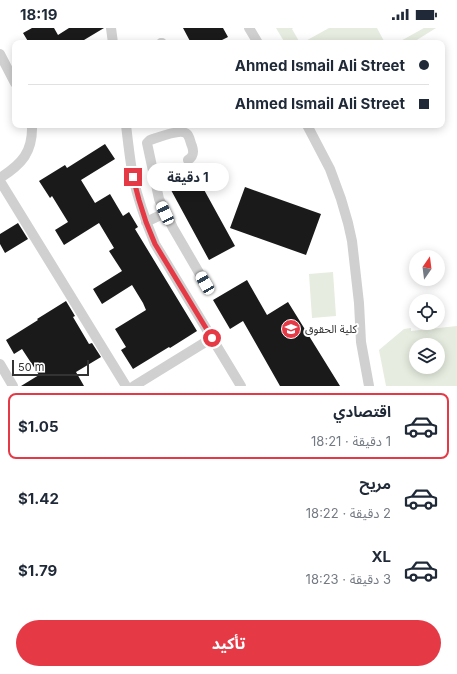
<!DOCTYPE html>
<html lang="ar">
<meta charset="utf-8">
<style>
:root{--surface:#fff;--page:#f2f2f3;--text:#1f2937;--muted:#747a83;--line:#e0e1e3;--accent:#e63946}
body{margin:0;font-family:Inter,"Noto Sans Arabic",sans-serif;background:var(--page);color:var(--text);direction:rtl;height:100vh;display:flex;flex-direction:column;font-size:15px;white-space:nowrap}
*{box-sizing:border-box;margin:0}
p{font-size:13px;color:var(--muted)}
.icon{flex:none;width:22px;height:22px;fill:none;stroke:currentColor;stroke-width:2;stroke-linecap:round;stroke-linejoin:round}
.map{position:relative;height:358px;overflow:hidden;direction:ltr}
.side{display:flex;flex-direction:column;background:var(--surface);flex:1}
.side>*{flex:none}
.guide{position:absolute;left:12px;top:12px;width:433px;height:88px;border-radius:8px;box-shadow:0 2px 10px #0003;direction:rtl;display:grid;align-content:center;height:88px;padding:0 16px;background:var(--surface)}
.needle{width:26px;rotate:14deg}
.controls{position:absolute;left:409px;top:222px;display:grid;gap:8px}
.controls a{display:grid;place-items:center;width:36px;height:36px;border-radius:50%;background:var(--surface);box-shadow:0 2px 10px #0003;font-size:20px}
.scale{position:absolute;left:12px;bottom:10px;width:77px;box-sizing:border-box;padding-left:4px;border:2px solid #333;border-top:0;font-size:11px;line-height:14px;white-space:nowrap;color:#333;-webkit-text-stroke:3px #fff;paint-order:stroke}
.end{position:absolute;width:18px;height:18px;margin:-9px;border:5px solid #e63946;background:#fff;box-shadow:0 0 0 2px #fff}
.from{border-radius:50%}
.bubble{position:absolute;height:28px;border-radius:14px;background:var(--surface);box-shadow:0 2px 10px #0003;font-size:13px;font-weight:700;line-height:28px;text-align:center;direction:rtl}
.car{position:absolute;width:12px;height:24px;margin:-12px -6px;border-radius:5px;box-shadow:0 0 3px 1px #0007;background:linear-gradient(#fff 24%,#345 0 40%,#fff 0 76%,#345 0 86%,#fff 0)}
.guide b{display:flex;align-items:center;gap:14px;height:38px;font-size:15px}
.guide b+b{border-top:1px solid var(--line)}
.guide i{width:10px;height:10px;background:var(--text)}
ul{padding:7px 0 0;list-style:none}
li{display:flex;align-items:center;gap:12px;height:66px;margin:0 8px 6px;padding:0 8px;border:2px solid transparent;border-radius:8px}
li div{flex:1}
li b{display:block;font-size:15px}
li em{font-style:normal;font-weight:700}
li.on{border-color:var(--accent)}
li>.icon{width:36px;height:36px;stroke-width:1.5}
.button{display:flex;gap:8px;margin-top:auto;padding:8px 16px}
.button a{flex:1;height:46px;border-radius:24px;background:var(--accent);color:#fff;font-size:16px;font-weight:700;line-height:46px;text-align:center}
.status{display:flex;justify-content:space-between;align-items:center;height:28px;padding:0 20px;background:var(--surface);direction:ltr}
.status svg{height:11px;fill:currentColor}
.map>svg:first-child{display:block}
.green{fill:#e6ecdf;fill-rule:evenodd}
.building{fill:#1a1a1a}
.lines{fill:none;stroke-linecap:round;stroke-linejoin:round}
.minor{stroke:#d0d0d0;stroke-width:10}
.route{stroke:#e63946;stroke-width:5}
.labels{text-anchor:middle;stroke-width:4;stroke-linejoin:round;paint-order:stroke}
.poi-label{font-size:11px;fill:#333;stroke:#fff;text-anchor:start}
</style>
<div class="status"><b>18:19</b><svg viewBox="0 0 49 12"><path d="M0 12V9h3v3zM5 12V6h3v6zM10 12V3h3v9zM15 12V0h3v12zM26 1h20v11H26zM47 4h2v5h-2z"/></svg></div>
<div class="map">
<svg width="457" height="358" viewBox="0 0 457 358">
<rect width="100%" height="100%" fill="#fff"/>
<path class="green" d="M276,0H293L292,1L300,15H285Z
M329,0H377L385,15H302Z
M424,0H436L412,15H397Z
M333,244L336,288L312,290L309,246Z
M457,298V358H386L379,322L404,301L411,300V303ZM416,317H438V339H416Z"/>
<path class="building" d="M32,0H54L58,7L69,0H104L79,15H29L23,5Z
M183,0H223L228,9L216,15H191Z
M105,116L115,131L81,152L95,175L110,166L123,188L129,184L138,199L135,201L197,303L170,320L169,319L133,341L121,322L126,319L115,301L146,282L143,275L132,257L102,276L93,261L122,243L109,223L114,220L99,195L64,217L55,202L68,194L52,168L50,170L39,153L65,137L67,140Z
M188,138H191L235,218L209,232L165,151Z
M245,159L321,186L306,227L230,200Z
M18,195L28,211L5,225L0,216V206Z
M247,252L267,287L288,274L340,358H280L243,293L230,301L213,272Z
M66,273L75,288L73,289L89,316L92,315L101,329L76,344L84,358H21L39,347L22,321L14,326L6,312L38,292L37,291Z"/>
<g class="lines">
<path class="minor" d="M111,0L113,15
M249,0L258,15
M161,15H162
M0,26L15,55
M126,97C128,114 130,132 133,149C138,172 146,194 155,216L241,358
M307,97L330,141L341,171L348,195L352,213L359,275L361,314L369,358
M188,132C194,128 194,124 192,118C190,114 190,109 187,106C181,100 157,110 150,112L147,115L159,171L173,200L205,255
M0,150C22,136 33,124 32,97
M0,153L126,358
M146,194L165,185
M0,336L13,358
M134,358L212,310"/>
</g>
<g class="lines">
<path class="route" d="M133,149L139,172L146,194L155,216L212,310"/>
</g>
<defs>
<g id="university-disc" transform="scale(1)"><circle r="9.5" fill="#e63946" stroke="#fff"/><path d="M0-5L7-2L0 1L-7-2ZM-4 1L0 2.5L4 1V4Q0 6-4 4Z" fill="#fff"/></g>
</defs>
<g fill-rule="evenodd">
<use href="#university-disc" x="291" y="301"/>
</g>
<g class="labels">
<g class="poi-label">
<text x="305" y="305">كلية الحقوق</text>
</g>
</g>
</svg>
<div class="controls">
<a><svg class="needle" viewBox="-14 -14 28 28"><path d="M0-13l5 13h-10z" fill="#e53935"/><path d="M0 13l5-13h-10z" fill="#747a83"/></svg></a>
<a><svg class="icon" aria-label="locate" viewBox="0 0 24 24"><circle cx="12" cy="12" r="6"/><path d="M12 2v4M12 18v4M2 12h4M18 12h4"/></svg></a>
<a><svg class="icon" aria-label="layers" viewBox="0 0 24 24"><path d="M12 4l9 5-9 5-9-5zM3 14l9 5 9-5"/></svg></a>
</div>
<div class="scale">50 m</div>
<i class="end from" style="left:212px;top:310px"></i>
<i class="end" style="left:133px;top:149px"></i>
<div class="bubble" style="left:147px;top:135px;width:82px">1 دقيقة</div>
<i class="car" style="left:165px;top:185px;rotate:335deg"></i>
<i class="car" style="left:205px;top:255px;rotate:330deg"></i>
<div class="guide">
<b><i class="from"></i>Ahmed Ismail Ali Street</b>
<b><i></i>Ahmed Ismail Ali Street</b>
</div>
</div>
<section class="side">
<ul>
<li class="on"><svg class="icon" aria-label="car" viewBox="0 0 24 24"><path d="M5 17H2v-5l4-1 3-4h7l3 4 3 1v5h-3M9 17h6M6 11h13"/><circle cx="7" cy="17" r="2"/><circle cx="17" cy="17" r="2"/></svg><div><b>اقتصادي</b><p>1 دقيقة · 18:21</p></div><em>$1.05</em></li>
<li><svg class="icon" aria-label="car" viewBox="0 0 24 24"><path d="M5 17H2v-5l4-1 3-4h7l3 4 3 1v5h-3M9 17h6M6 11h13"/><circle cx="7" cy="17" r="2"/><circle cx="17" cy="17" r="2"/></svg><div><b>مريح</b><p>2 دقيقة · 18:22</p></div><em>$1.42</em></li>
<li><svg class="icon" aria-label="car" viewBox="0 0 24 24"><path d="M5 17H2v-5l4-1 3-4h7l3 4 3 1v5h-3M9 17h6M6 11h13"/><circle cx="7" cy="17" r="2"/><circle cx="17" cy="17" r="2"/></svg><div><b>XL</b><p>3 دقيقة · 18:23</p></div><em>$1.79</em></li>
</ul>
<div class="button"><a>تأكيد</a></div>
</section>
